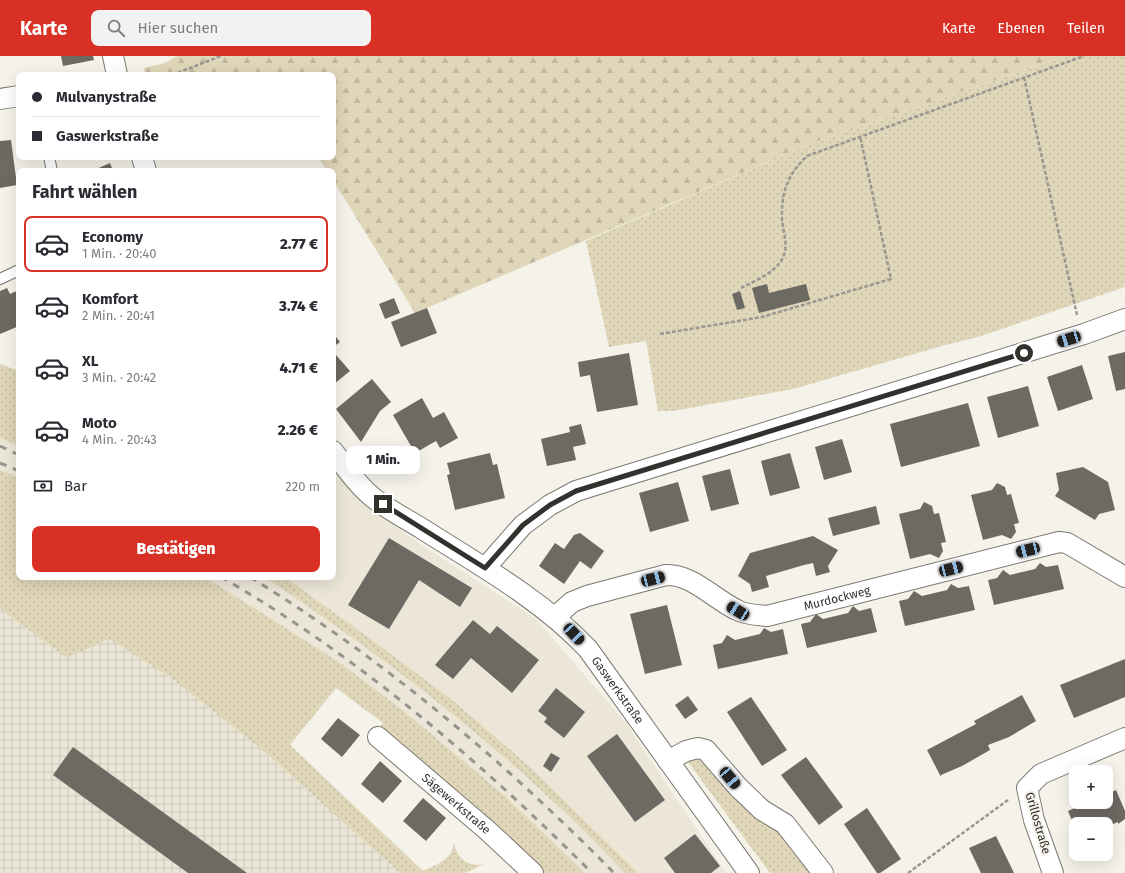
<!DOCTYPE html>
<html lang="de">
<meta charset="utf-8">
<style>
:root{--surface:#fff;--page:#f2f2f3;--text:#2b2b33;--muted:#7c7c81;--line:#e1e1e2;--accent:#d93025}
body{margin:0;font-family:"Fira Sans",sans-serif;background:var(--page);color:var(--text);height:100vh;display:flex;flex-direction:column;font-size:15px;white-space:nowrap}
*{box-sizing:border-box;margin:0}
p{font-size:13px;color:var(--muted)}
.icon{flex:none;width:22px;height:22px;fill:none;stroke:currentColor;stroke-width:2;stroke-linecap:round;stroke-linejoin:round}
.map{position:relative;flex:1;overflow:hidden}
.side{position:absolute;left:16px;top:112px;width:320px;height:412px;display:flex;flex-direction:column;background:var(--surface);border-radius:8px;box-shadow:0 4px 16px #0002}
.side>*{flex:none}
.top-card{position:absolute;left:16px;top:16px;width:320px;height:88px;border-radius:8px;box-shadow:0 4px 16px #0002;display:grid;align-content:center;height:88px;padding:0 16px;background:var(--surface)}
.fabs{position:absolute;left:1069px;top:709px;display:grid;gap:8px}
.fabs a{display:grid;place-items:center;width:44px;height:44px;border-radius:8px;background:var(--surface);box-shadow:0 4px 16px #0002;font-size:20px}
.end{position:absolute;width:18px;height:18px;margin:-9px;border:5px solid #32312e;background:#fff;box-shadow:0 0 0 2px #fff}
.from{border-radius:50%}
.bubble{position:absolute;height:28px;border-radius:8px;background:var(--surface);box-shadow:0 4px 16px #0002;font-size:13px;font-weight:800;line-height:28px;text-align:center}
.car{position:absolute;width:12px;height:24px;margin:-12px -6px;border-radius:5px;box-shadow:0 0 3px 1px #0007;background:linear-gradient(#222 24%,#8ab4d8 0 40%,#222 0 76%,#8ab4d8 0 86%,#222 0)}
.top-card b{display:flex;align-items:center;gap:14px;height:38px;font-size:15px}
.top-card b+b{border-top:1px solid var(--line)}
.top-card i{width:10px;height:10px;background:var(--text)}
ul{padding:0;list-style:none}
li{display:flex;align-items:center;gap:12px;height:56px;margin:0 8px 6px;padding:0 8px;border:2px solid transparent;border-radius:8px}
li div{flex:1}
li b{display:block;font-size:15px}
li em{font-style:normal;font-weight:800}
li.on{border-color:var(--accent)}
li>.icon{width:36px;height:36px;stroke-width:1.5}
h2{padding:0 16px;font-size:18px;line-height:48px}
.pay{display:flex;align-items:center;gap:10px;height:44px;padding:0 16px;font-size:15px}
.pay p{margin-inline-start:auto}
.action{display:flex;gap:8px;margin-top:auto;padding:8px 16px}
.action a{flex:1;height:46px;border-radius:8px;background:var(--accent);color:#fff;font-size:16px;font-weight:800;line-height:46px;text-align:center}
header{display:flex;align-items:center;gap:24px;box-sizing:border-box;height:56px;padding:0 20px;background:var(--accent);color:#fff}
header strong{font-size:19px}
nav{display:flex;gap:22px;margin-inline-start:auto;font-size:14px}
.search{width:280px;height:36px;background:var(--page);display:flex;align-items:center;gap:10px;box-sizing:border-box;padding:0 14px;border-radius:8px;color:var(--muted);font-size:15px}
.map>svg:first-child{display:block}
.built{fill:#ebe6d7}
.industrial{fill:url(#industrial-grid)}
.grass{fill:url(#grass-dots)}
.forest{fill:url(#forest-firs)}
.building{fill:#6c6a62}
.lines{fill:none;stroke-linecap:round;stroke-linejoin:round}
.lane-casing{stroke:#7c7972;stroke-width:12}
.street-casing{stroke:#7c7972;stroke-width:22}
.path{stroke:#999791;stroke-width:2.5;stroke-dasharray:4 2;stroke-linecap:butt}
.lane{stroke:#fff;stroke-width:10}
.street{stroke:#fff;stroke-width:20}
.rail{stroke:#97958f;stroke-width:3;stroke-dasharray:7 7;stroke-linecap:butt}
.route{stroke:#32312e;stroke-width:5}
.labels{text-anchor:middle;stroke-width:4;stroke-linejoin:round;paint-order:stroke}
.street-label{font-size:12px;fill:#32312e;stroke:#f4f2e9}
</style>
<header>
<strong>Karte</strong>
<div class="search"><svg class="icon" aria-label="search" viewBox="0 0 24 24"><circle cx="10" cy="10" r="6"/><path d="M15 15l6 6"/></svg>Hier suchen</div>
<nav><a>Karte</a><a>Ebenen</a><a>Teilen</a></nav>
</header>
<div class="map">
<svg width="1125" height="817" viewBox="0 0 1125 817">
<defs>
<pattern id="industrial-grid" width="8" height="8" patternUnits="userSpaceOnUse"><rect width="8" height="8" fill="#ebe6d7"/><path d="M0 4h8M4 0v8" fill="none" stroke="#cac6b9"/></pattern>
<pattern id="grass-dots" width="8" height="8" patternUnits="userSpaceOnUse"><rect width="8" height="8" fill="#e0d6b9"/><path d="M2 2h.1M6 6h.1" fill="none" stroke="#c1b89f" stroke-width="1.8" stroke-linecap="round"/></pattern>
<pattern id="forest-firs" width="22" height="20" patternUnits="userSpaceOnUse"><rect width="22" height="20" fill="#e0d6b9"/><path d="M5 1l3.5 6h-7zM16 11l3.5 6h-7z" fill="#c1b89f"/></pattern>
</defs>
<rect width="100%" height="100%" fill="#f4f2e9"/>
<path class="built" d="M0,382L19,390V422L0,414Z
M333,415L350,435L420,488L535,562L626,667L726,817H638L528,709L490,676L372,584L285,521H333Z
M205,521H264L366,590L483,682L523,717L598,788L625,817H585L505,740L405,656L339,606Z"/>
<path class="industrial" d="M0,553L67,602L109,583L170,621L259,691L400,817H0Z"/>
<path class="grass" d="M1065,0H1125V231L978,281L942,290L793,333L674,355H658L646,285L609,291L586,185L815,86Z
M0,308L19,315V390L0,382Z
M0,414L19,422V521H205L339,606L405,656L505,740L585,817H545L476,753L379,671L383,667L336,632L290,689L423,815C436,809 452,804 454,787C457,803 470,813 486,807L465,817H400L259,691L170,621L109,583L67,602L0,553Z
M264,521H285L372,584L451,643L528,709L638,817H625C518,703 394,607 264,521Z
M698,699L778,769L815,817H770L688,706V704Z"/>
<path class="forest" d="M177,0H1065L815,86L415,257L333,124V115H327L318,101H333V19H145L144,12L165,7Z"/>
<path class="building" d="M61,0H93L94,4L63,10Z
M11,84L17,129L0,132V85Z
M110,107L113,115H92Z
M767,228L769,237L806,228L810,244L759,257L752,232Z
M7,232L10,238L19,234V270L0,278V235Z
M740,235L745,252L737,254L732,238Z
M394,242L400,257L385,263L379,248Z
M427,252L437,277L401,291L391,266Z
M333,277L340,286L333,291Z
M1125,296V333L1116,335L1108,300Z
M629,297L638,349L597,356L590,319L580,321L578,306Z
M336,299L350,315L334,328L333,301Z
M1082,309L1093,343L1058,355L1047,321Z
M372,323L391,346L380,355L361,386L336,353Z
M1028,330L1039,370L998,382L987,341Z
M422,342L433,362L444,356L458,382L440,392L436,385L415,397L393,359Z
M968,347L980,390L901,411L890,368Z
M581,368L586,388L573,391L576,404L547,410L541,383L570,376L569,371Z
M842,383L852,416L824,424L815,391Z
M490,397L493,409L497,408L505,442L455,454L447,419L450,418L447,407Z
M790,397L800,432L770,440L761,405Z
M1083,411L1108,426L1115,454L1099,458L1095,464L1055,440L1059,434L1056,417Z
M730,413L739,448L711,455L702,420Z
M678,426L689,465L650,476L639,437Z
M997,427L1005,431L1007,439L1011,438L1019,467L1014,468L1016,476L1011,483L1002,479L983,484L971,439L992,434Z
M924,446L932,450L934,458L939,457L946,486L941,487L943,495L939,502L930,498L910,503L899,458L920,453Z
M876,450L880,468L833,480L828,462Z
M580,477L604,495L591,513L580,505L564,528L539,510L555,487L564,493L574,479Z
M813,480L838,494L828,510L830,516L816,520L813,507L804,509L766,520L769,531L752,536L750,528L738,520L750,497Z
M389,482L472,532L460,551L419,524L389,573L348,549Z
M1040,507L1046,511L1058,509L1064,533L994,549L988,524L997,522L1003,514L1010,519L1035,513Z
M951,528L958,532L969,530L975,554L905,570L899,545L908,543L914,535L922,540L947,534Z
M667,549L682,609L645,618L630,558Z
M853,550L859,555L871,552L877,576L807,592L801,568L810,566L816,558L823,563L848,557Z
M473,564L490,578L497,570L539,604L512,637L471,602L453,623L435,609Z
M764,572L771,576L783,573L788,598L718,613L713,589L722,587L727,579L735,584L760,578Z
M1125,603V641L1074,662L1060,629Z
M556,632L585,656L564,682L544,666L547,662L538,655Z
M1022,639L1036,665L1009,681L988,689L990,694L962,710L941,719V721L927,694L976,668L974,665Z
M688,640L698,654L685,663L675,649Z
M751,641L787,694L762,710L727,656Z
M338,662L360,679L342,701L321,683Z
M617,678L665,744L635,766L587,700Z
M73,691L247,817H188L53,719Z
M551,697L560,702L551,716L543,710Z
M806,701L843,751L819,769L781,719Z
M380,705L402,725L383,747L361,728Z
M1116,734L1125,755V763L1118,768V766L1106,771V768H1076V774L1068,755L1088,746H1106V739Z
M423,742L446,762L426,785L403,765Z
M867,752L901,803L880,817H877L844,768Z
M695,778L720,810L711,817H675L664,802Z
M996,780L1014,817H981L969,792Z"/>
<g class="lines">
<g class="lane-casing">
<path id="lane" d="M49,101L52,115
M0,223L19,214"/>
</g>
<g class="street-casing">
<g id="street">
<path d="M113,0L117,19"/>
<path d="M0,43L19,40"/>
<path d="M142,101L146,115"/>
<path id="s1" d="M333,395C344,410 356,427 370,439C386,453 407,463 424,474C481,510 542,544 588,593L749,817"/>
<path d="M485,512L523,469L550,449L576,435L1084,278L1125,263"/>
<path id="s2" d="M555,561L572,546L587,540L666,519C692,518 714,543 737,554C746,559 757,559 767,560L1059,486L1067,487L1125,521"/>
<path id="s3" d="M378,681L488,775L533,817"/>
<path d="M668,705L686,695L698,692L706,694L738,731L762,754L785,768L823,817"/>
<path d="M1053,817L1034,764L1027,732L1041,718L1125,682"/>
</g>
</g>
<path class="path" d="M172,19L221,0
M1024,21L1077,259
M741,232C755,225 772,218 781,205C790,192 783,177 782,163C781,136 788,118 807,100L1084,0
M660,278L762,261L891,223L860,80
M908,817L1008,744"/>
<use href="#lane" class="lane"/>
<use href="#street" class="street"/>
<path class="rail" d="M0,390L19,399
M0,407L19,415
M221,521C358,600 481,706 592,817
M250,521C383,603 504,705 614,817"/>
</g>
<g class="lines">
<path class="route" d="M383,448L485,512L523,469L550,449L576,435L1024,297"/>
</g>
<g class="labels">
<g class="street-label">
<text dy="4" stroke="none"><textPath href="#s2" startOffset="304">Murdockweg</textPath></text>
<text dy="4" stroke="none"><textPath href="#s1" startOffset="376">Gaswerkstraße</textPath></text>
<text dy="4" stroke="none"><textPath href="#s3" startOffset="103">Sägewerkstraße</textPath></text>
<text transform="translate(1038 767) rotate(74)" y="4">Grillostraße</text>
</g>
</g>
</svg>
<div class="fabs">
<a>+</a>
<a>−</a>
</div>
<i class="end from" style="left:1024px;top:297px"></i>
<i class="end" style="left:383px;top:448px"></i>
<div class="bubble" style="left:346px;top:390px;width:74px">1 Min.</div>
<i class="car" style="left:1069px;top:283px;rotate:253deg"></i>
<i class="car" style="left:1028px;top:494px;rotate:256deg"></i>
<i class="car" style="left:951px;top:513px;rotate:76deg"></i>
<i class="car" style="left:653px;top:523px;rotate:76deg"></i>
<i class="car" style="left:738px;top:555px;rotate:301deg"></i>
<i class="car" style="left:574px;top:578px;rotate:137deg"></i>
<i class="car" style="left:730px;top:722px;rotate:140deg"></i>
<div class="top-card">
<b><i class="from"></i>Mulvanystraße</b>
<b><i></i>Gaswerkstraße</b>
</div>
<section class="side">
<h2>Fahrt wählen</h2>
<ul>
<li class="on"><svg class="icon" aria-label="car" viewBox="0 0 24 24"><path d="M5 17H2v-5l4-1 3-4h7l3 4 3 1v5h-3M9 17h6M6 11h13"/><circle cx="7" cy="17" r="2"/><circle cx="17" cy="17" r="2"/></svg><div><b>Economy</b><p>1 Min. · 20:40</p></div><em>2.77 €</em></li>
<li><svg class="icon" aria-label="car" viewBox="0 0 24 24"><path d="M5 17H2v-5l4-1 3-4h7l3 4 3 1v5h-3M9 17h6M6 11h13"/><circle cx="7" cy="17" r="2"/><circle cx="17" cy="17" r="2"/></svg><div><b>Komfort</b><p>2 Min. · 20:41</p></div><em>3.74 €</em></li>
<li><svg class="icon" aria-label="car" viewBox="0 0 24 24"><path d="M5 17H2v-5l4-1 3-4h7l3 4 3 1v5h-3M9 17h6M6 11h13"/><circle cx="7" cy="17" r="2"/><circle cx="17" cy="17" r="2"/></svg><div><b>XL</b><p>3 Min. · 20:42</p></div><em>4.71 €</em></li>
<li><svg class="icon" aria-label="car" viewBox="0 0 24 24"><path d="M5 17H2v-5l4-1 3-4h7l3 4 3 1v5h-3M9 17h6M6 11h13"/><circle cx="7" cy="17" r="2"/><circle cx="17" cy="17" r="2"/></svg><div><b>Moto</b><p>4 Min. · 20:43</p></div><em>2.26 €</em></li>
</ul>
<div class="pay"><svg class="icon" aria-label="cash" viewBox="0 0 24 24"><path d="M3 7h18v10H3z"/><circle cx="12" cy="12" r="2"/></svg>Bar<p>220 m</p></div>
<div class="action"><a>Bestätigen</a></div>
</section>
</div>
